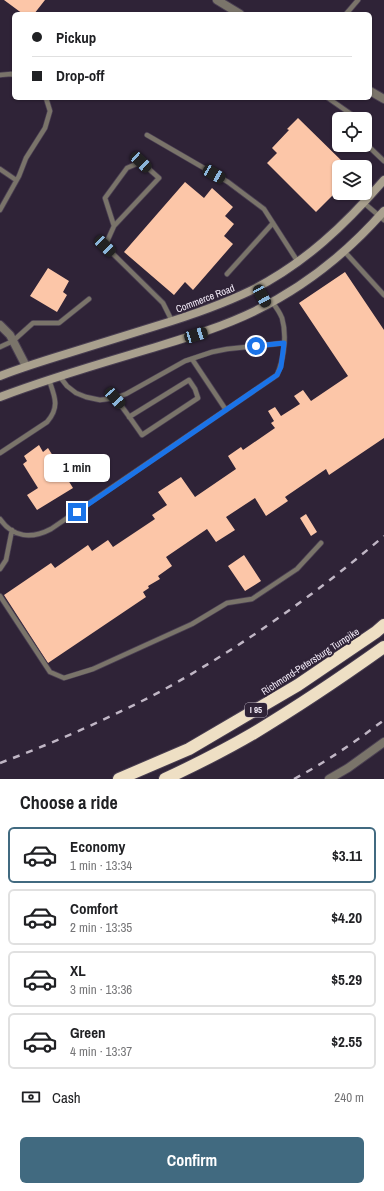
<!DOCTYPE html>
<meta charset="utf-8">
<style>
:root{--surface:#fff;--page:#f2f2f2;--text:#202124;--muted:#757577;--line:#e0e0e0;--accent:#416a80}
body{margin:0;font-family:"Archivo Narrow",sans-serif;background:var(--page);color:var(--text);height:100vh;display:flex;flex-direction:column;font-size:15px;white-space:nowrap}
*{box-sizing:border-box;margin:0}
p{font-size:13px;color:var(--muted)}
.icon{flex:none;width:22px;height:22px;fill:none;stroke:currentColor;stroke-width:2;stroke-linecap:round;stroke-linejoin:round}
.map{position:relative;height:779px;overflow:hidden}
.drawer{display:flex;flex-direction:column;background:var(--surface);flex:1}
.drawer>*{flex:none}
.banner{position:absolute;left:12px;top:12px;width:360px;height:88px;border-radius:6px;box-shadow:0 1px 3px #0004;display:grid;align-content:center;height:88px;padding:0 20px;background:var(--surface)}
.controls{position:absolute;left:332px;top:112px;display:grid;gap:8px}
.controls a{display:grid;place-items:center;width:40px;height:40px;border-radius:6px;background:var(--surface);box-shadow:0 1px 3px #0004;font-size:20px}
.end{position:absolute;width:18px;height:18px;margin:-9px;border:5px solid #1a73e8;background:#fff;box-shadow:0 0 0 2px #fff}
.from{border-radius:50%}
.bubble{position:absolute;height:28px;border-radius:6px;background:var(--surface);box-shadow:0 1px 3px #0004;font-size:13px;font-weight:700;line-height:28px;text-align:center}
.car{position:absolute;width:12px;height:24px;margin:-12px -6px;border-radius:5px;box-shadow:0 0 3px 1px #0007;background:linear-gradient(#222 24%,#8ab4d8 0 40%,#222 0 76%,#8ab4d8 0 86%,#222 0)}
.banner b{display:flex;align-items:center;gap:14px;height:38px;font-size:15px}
.banner b+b{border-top:1px solid var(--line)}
.banner i{width:10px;height:10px;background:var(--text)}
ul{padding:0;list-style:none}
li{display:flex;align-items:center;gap:12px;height:56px;margin:0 8px 6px;padding:0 12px;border:2px solid var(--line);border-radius:6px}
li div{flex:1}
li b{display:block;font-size:15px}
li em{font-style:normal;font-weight:700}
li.current{border-color:var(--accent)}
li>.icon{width:36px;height:36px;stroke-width:1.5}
h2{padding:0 20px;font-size:18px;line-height:48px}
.pay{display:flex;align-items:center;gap:10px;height:44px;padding:0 20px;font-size:15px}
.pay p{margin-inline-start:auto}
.cta{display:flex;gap:8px;margin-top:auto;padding:8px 20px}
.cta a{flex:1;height:46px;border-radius:6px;background:var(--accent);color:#fff;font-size:16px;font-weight:700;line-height:46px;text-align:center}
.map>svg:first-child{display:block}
.building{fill:#fcc6a8}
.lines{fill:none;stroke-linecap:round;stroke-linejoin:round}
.service-casing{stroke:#4a3f52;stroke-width:6}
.minor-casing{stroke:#4a3f52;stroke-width:10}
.secondary-casing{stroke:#4a3f52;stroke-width:10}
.motorway-casing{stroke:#4a3f52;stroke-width:14}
.service{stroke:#7a746a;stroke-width:4.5}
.minor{stroke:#7a746a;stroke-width:8}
.secondary{stroke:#a9a08e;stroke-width:8}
.motorway{stroke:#eedfc4;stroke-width:12}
.rail{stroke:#c0b6c5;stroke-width:2.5;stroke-dasharray:7 7;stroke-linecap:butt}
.route{stroke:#1a73e8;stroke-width:5}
.labels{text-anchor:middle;stroke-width:4;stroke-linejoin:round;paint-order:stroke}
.shield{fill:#2f2337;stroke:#b8aebd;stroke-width:1}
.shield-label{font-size:9px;font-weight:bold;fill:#f2eaf7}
.street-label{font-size:10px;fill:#f2eaf7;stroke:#2f2337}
</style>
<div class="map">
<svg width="384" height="779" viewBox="0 0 384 779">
<rect width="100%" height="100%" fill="#2f2337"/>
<path class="building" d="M4,0H45L34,14H23Z
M298,118L348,167H339V189L316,212L267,163L277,153L272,148L289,130L287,129Z
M185,182L204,198L212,188L233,207L225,216L234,224L224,236L233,244L193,290L185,282L174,295L124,252Z
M48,268L69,281L63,292L67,295L57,312L30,296Z
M345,272L384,330V438L329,475L326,469L285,497L288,501L266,516L255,498L226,517L235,530L216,542L207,529L166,557L172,566L158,576L160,579L148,586L149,588L143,592L146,597L48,663L4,595L51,563L55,568L88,545L92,551L108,540L113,547L155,519L152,515L167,505L158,492L181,477L195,497L236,469L228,456L241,447L243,450L275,428L271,423L274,421L268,411L275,407L281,416L300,404L294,396L303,390L311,401L348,376L299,303Z
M39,445L43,452L48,448L73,488L37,510L27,495L38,488L23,464L27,461L24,456Z
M306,514L317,532L311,536L300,518Z
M244,555L261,581L245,591L228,566Z"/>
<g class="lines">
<g class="service-casing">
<path id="service" d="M346,14L358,0
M0,75L11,74L14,75
M328,98L358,119
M147,135L228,182L264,209L298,262
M365,143L384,161
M0,169L16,180
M364,203L384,220
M0,210L19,176L26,158L45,128L50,111L46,98
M114,226L105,198L127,168L141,162L159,178L114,226L105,246L163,303L172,321
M344,251L384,295
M227,274L273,223
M257,287L267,305
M0,347L13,341L33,323H59L89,299
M192,359L226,410
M60,377L67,386L76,393L86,397L100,400L115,398L126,394L185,361L212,352L227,349L284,343
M115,398C125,410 133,422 142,435L198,398L195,389L189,380L129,417
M0,453L47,422C60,407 55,397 49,380
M0,519C13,538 32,539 51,529L277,375C284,359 287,335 282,318C280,313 276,307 272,302
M0,569L6,560L12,530
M0,596L50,672L64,678L93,669L192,624L227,603L252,599L297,569L321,543"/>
</g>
<g class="minor-casing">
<path id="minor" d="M217,0L240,14
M370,91L384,99
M0,325L10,335L26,366
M329,779L348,768L384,742"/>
</g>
<g class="secondary-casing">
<path id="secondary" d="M0,376C23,367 46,360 69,353C98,344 127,335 156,326C189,316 221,305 252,290C305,263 345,225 384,180
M0,397C52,377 106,362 159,346C192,336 224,326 255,311C304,287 348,252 384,211"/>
</g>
<g class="motorway-casing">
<path id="motorway" d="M119,779L189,749L298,685L376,632L384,625
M165,779C195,765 225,750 254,733C299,706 342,677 384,647"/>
</g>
<use href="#service" class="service"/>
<use href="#minor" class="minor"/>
<use href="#secondary" class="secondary"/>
<use href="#motorway" class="motorway"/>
<path class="rail" d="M0,763C48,745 96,724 142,701C166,689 190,675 213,661C273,624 330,582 384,536
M294,779C326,762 355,742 384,720"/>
</g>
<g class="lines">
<path class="route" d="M77,512L277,375L281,367L284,343L256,346"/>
</g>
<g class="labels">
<rect class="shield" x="245" y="703" width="22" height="14" rx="3"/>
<g class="shield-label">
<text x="256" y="713">I 95</text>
</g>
<g class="street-label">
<text transform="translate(205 298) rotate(-21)" y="4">Commerce Road</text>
<text transform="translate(310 661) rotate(-33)" y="4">Richmond-Petersburg Turnpike</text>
</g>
</g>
</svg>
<div class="controls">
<a><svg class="icon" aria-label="locate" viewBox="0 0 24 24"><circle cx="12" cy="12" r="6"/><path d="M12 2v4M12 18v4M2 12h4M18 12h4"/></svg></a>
<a><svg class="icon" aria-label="layers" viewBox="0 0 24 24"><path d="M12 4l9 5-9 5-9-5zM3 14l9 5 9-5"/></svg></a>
</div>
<i class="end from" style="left:256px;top:346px"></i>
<i class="end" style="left:77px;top:512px"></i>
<div class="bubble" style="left:44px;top:454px;width:66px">1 min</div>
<i class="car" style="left:141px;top:162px;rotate:133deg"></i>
<i class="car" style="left:214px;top:174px;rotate:120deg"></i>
<i class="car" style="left:105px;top:246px;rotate:135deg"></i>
<i class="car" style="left:262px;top:296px;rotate:152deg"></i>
<i class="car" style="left:196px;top:335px;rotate:73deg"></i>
<i class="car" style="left:115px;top:398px;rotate:138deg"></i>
<div class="banner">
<b><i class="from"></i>Pickup</b>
<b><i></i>Drop-off</b>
</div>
</div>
<section class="drawer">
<h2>Choose a ride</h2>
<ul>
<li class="current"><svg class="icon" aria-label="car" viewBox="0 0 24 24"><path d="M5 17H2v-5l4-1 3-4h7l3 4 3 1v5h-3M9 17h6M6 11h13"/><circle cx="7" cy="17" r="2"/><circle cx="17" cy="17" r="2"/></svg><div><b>Economy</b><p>1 min · 13:34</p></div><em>$3.11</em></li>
<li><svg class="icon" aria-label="car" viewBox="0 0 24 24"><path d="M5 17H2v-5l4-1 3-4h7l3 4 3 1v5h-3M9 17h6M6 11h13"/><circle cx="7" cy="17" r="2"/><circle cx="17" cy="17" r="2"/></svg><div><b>Comfort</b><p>2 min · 13:35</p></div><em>$4.20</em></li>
<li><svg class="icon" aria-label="car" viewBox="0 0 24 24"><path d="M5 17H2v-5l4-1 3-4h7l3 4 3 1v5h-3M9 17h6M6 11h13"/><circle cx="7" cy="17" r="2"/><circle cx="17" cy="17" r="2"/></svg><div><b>XL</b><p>3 min · 13:36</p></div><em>$5.29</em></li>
<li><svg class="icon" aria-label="car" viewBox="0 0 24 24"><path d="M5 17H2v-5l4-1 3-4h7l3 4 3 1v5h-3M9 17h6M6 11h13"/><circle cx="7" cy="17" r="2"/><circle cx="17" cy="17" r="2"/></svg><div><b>Green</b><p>4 min · 13:37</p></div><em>$2.55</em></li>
</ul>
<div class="pay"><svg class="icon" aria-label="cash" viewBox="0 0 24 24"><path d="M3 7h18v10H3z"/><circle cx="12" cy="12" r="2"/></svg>Cash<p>240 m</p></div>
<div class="cta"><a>Confirm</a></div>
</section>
